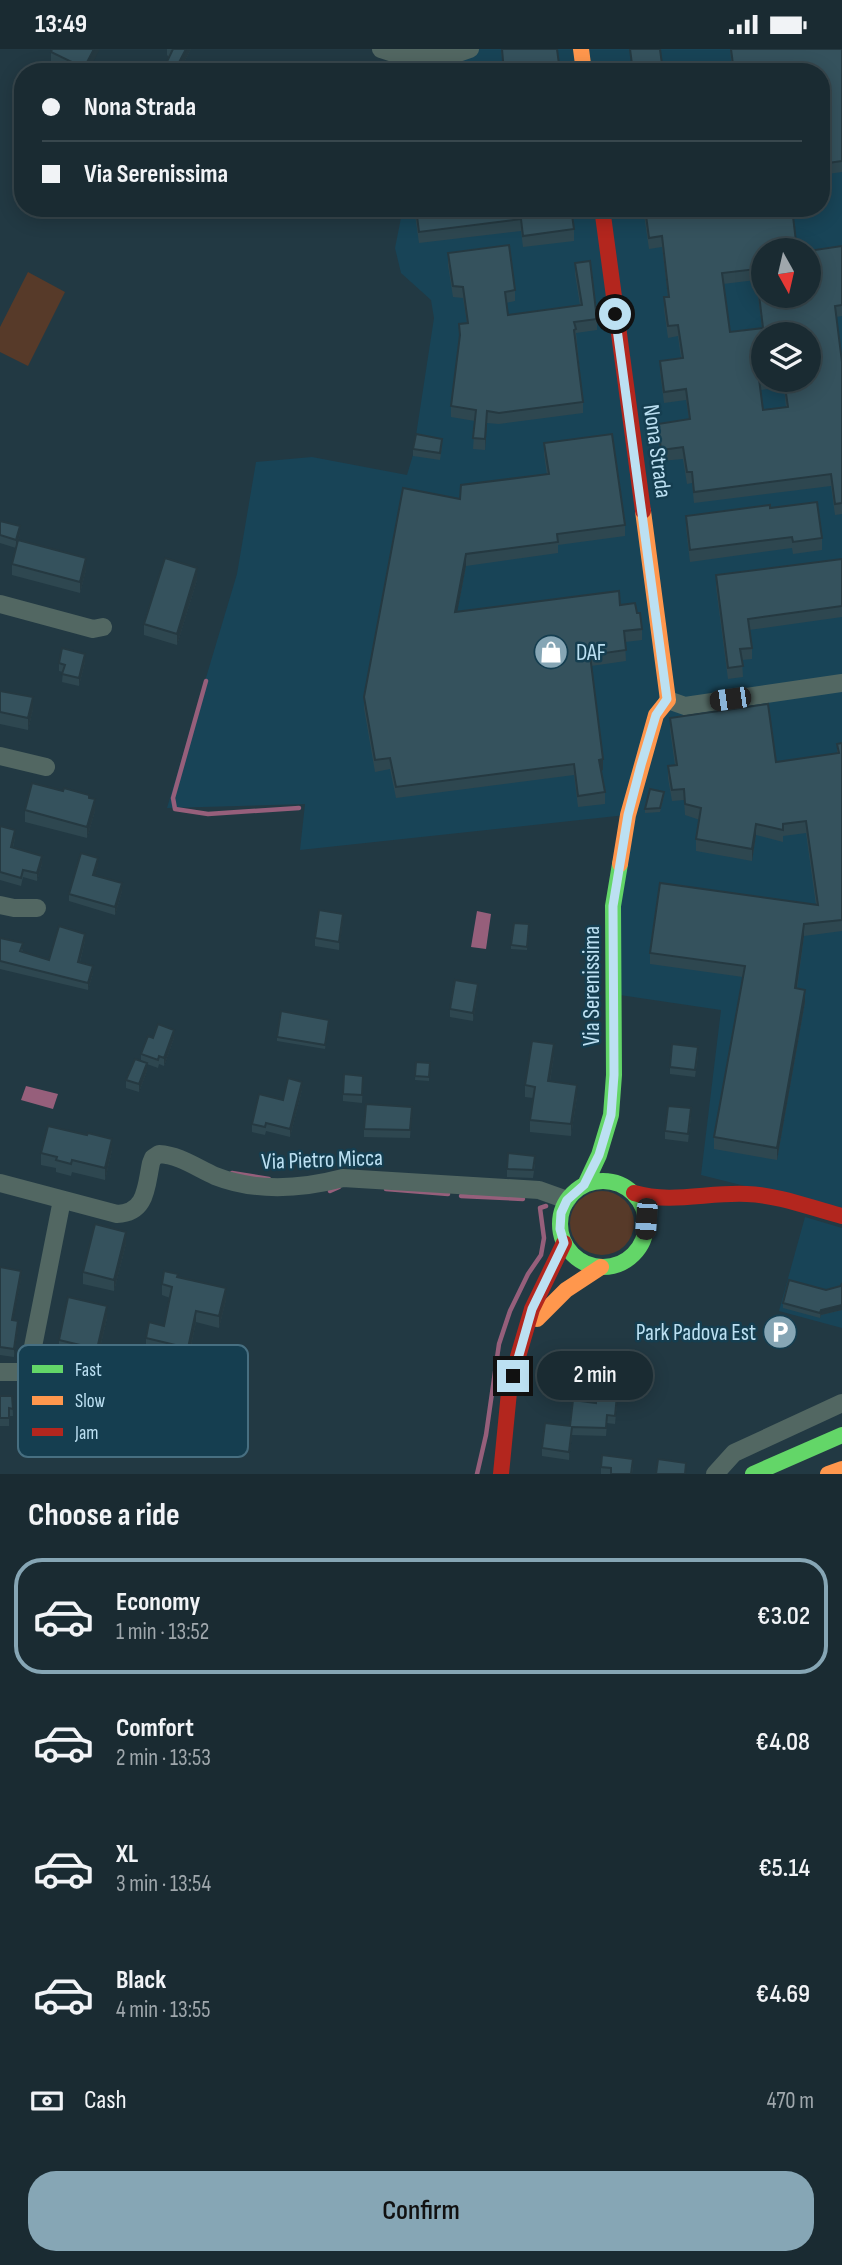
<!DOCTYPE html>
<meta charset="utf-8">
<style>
:root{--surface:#1a2b32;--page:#23333a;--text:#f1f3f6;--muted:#9fa7ac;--line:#38474d;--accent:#86a6b5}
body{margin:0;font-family:"Sofia Sans Condensed",sans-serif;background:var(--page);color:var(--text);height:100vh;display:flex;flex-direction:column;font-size:26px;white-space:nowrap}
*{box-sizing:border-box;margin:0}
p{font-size:23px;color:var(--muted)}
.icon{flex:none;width:38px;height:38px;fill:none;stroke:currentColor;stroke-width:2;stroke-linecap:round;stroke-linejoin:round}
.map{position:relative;height:1425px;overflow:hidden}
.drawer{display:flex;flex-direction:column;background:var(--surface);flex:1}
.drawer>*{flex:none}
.guide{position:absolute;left:14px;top:14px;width:816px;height:154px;border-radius:28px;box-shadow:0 4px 18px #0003,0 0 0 2px var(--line);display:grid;align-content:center;height:154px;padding:0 28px;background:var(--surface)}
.needle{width:46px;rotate:172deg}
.tools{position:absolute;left:751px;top:189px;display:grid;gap:14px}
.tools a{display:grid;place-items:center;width:70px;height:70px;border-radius:50%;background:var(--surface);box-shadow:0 4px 18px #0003,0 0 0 2px var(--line);font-size:35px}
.end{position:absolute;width:32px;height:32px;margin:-16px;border:9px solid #bce0f2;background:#111;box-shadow:0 0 0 4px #111}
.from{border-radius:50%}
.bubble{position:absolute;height:49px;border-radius:24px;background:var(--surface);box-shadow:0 4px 18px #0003,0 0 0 2px var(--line);font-size:23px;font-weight:600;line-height:49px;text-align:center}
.car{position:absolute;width:21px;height:42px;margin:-21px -10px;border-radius:9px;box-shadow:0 0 5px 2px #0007;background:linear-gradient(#222 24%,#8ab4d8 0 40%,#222 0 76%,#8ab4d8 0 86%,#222 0)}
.guide b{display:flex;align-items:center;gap:24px;height:66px;font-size:26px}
.guide b+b{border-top:2px solid var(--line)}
.guide i{width:18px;height:18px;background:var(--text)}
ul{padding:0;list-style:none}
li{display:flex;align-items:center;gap:21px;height:116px;margin:0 14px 10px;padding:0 14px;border:4px solid transparent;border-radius:28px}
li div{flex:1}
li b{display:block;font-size:26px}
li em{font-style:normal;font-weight:600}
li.on{border-color:var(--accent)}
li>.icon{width:63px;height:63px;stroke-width:1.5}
h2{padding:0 28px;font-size:32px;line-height:84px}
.pay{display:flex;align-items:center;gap:18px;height:77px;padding:0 28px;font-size:26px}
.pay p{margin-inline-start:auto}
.button{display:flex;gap:14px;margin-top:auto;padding:14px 28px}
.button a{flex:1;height:80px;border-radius:28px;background:var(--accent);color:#111;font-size:28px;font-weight:600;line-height:80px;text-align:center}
.status{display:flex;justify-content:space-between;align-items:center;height:49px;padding:0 35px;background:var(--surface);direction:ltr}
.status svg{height:19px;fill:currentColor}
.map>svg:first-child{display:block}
.built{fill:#184457;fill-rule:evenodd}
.green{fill:#573a29}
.water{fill:#965f7b}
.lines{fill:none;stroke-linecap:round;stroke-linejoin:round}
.stream{stroke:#965f7b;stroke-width:4.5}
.street{stroke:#526762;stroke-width:18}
.fast{stroke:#63d668;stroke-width:16}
.slow{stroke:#ff974d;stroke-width:16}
.jam{stroke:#b3261e;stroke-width:16}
.wall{fill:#2e4750;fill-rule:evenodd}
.shaded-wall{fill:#253941}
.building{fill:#35525d;stroke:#253941;stroke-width:2;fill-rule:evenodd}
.route{stroke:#bce0f2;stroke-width:9}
.labels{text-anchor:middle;stroke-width:5;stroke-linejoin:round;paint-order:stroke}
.street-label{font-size:23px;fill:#bce0f2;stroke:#153e50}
.poi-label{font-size:23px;fill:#bce0f2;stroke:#153e50;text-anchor:start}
.key{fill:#153e50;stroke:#476f81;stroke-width:2}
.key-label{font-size:19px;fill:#bce0f2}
</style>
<div class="status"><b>13:49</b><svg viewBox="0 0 49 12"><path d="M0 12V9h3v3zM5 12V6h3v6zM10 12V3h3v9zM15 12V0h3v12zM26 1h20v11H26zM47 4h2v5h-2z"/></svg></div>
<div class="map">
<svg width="842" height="1425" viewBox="0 0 842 1425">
<rect width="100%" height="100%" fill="#223943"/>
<path class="built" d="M465,0H842V1161L701,1126L721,961L613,945L626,766L300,801L305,755L167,759L237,525L256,413L312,408L407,426L413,406L434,269L431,251L401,224L395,199L403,159H821V23H458L460,2ZM763,201H808V247H763ZM763,285H808V331H763Z
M805,1168L842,1179V1279L779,1262Z"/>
<path class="green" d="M28,223L65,243L28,317L0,303V278Z
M570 1174a32 32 0 1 1 64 0a32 32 0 1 1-64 0Z"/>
<path class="water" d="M477,862L491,865L486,900L471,898Z
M26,1037L58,1045L53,1060L21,1051Z"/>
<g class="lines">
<path class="stream" d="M206,632L173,749L175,760L208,765L299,759
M232,1124L269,1130
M386,1140L448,1145
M330,1142L339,1138
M461,1147L523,1150
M477,1425L486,1386L499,1295L510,1262L528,1225L541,1206L544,1189L540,1159L546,1157"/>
<path class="street" d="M381,0C411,11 440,12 470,0
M0,555L93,580L103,578
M668,651L685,657L842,634
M0,707L46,718
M0,856L14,859H37
M0,1134L117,1165C147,1164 146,1137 151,1114L153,1109L159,1105C179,1106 197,1119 215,1127C256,1143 301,1140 343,1129L539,1141L567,1151
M0,1323H28L62,1151
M715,1425L734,1404L842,1354"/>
<path class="fast" d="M560 1175a43 43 0 1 1 86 0a43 43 0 1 1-86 0Z
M585,1136L599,1106L611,1066L614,1026L613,857L620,815
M753,1425L842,1386"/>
<path class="slow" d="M581,0L584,23
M620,815L628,766L656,666L668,651L643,462
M537,1270L566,1241L601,1218
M828,1425L842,1420"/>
<path class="jam" d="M602,159L643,462
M634,1144C672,1155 708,1143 747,1145C779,1146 811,1159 842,1167
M501,1425L509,1343L517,1311L532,1260L564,1194"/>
</g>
<path class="wall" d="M99,0L88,23H67L51,15V3Z
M167,0H191L179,23H162L169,8L167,6Z
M501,0L560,23H503Z
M630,0H660L663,23H632Z
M730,0H842V123L821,126V23H732Z
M414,159H571L574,180V192L523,198L521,182L419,194Z
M643,159H792L763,247L842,197V267L836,268L842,313V465L835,466L831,437L694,454L692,434L687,435L683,410L661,412L658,386V375L689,370L686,351L664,354L660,323V312L681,309L678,287L668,289L664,260V248H668L662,198L649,200ZM756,231L762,279L730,283L723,235ZM763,285L808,331H763ZM784,338L786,358L763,361L761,341Z
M448,204L515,241V252L506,254L508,266L580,256L575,225V214L597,270V281L576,284L583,353V364L499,375L487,374L485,401L473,400L475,372L451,368V357L460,291L459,275L467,274L463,249L453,248L448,216Z
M544,394L625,476V487L558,496V504L466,517L457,563L620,556L637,564L642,580V591L625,593L626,612L591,617L603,721L601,722L605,743V755L578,758L574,726L396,749L390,720L375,723L364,659V648L460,450L547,426L544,405Z
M442,397L440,411L413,407V400Z
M770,459L822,489V501L793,505L792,499L690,513L686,479V467Z
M0,472L20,485L16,499L0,494Z
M842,510V568L749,581L752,599V610L742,611L743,628L728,630L716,538V526Z
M12,515L86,521L80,544L12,526Z
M197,531L177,596L144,586V575Z
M85,613L79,637L62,633L63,623L59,622V614Z
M0,642L33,660L28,681L0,675Z
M670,669L776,713L837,704V695L842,694V882L804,887L797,940L805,953L777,1111L714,1100V1088L743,928L650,915V904L816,856L806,784L783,787V793L756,786L752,812L696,802V790L700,771L685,766L684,751L672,752L668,729V717L675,716L670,681Z
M664,747L660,763L645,764V760Z
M89,749L95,762L87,789L25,773V761Z
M0,777L15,789L13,799L42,815L37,832L23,828L21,837L0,831Z
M98,817L95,826L122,842L115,866L69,852V845Z
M343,872L339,901L315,897V889Z
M529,879L527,901L511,900V896Z
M0,889L23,901L22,903L49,911L85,892L80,913L93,924L88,941L0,920Z
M478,942L473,972L450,968V960Z
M329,975L325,1000L277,992V988Z
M153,989H174L164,1017L159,1015L158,1019L147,1015V1022L139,1043L126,1039V1031L141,1012V1005Z
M698,1006L695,1028L670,1025V1018Z
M554,1007L550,1032L577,1048L571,1087L530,1083V1071L533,1049L525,1048V1036Z
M416,1013L430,1014L429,1032L415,1031Z
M363,1035L362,1054L343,1052V1045Z
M302,1041L290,1088L266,1082L265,1086L252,1083V1075L283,1051Z
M412,1058L410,1089L364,1088V1080Z
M691,1067L688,1093L665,1090V1082Z
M112,1101L105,1131L72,1123L71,1127L56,1123V1119L41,1116V1104Z
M535,1115L533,1129L507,1128V1120Z
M126,1195L114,1242L83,1235V1223Z
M0,1218L21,1230L13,1271L18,1280L14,1308L0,1306Z
M178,1228L226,1251L219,1279L196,1273L188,1311L146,1301V1289L164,1277L170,1249L162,1246V1235Z
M783,1254L842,1261L821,1266L820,1269L783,1259Z
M107,1269L97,1312L59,1303V1291Z
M87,1339L74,1395L40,1387V1376Z
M0,1347H12L13,1367H9V1377H0Z
M596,1354H617L615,1375L607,1374L606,1387L572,1386L569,1411L542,1407V1399L570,1377Z
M601,1418H633L632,1425H601Z"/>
<path class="shaded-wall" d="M94,0H99V2L88,23H84V19Z
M186,0H191L179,23H174Z
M487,362V374L485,401V390Z
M20,477V485L16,499V491Z
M466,505V517L455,575V563Z
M86,509V521L80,544V533Z
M197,519V531L177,596V585Z
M85,605V613L79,637V629Z
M33,648V660L28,681V669Z
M603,710V721L599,723V711Z
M95,750V762L87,789V778Z
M756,775V786L752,812V800Z
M15,781V789L11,806V798Z
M42,807V815L37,832V824Z
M98,809V817L93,834V826Z
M122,834V842L115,866V858Z
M343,865V872L339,901V893Z
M804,875V887L795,951V939Z
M85,885V892L78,920V913Z
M93,917V924L88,941V934Z
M478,935V942L473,972V964Z
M805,941V953L777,1111V1099Z
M174,981V989L164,1017V1009Z
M554,995V1007L548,1043V1032Z
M147,1014V1022L139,1043V1035Z
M302,1033V1041L290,1088V1080Z
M577,1036V1048L571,1087V1075Z
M112,1090V1101L105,1131V1119Z
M126,1183V1195L114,1242V1231Z
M21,1222V1230L12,1279V1271Z
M226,1239V1251L219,1279V1267Z
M842,1256V1261L821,1266L820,1269L821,1261Z
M107,1257V1269L97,1312V1300Z
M196,1262V1273L188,1311V1299Z
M18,1272V1280L14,1308V1300Z
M87,1327V1339L74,1395V1384Z
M572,1378V1386L569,1411V1403Z"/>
<path class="building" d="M52,0H94L84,19L51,3Z
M173,0H186L174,23H162Z
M502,0H557L560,23H504Z
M630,0H660L663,23H633Z
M731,0H842V112L821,115V23H734Z
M416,159H571L574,180L523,187L521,170L419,183Z
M645,159H792L797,201H763V247H808V202L842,197V256L835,257L842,313V454L835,455L831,425L694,443L692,423H687L683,398L661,401L658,375L690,370L686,340L664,343L660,312L683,309L678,276L668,277L664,248H669L662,187L649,189ZM756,220L763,279L730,283L722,224ZM763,285H808V331H784L788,358L763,361L759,330H763Z
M509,196L515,241L505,243L508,266L582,256L575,214L590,212L597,270L574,273L576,280L574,281L583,353L499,364L487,362L485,390L473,389L476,361L451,357L460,286L459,275L468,274L463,238L453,237L448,204Z
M416,385L442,390L440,404L413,400Z
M612,385L625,476L557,485L558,493L466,505L455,563L619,542L620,556L635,554L637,564H640L642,580L624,582L626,601L590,606L603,710L599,711L605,743L578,747L574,715L396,738L390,709L375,711L364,648L403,439L460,450L461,436L549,425L544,394Z
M817,453L822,489L793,493L792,488L690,501L686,467L770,456V459Z
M0,472L20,477L16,491L0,486Z
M18,491L86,509L80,533L12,515Z
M165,509L197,519L177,585L144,575Z
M842,510V557L748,570L752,599L740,600L743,617L728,619L716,526Z
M62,599L85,605L79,629L62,625L65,616L59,614Z
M0,642L33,648L28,669L0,663Z
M768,655L776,713L839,704L837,695L842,694V871L804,875L795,939L805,941L777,1099L714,1088L745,917L650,904L660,834L818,856L806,772L783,775V781L756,775L752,800L696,790L701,759L685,755L684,740L672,741L668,717L677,716L670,669Z
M32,734L63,742L64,739L89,746V749L95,750L87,778L25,761Z
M650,740L664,743L660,759L645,760Z
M0,777L15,781L11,798L42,807L37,824L23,821L21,829L0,823Z
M81,804L98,809L93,826L122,834L115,858L69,845Z
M319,861L343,865L339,893L315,889Z
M514,874L529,875L527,898L511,896Z
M59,877L85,885L78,913L93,917L88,934L0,912V889L23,894L20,902L49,911Z
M455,931L478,935L473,964L450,960Z
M281,962L329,971L325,996L277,988Z
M158,975L174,981L164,1009L159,1007L158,1011L141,1005L148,987L153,989Z
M532,992L554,995L548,1032L577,1036L571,1075L530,1071L535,1038L525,1036Z
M672,995L698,998L695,1021L670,1018Z
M135,1010L147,1014L139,1035L126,1031Z
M416,1013L430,1014L429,1028L415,1027Z
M344,1025L363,1027L362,1046L343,1045Z
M288,1029L302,1033L290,1080L266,1074L265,1078L252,1075L259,1045L283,1051Z
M366,1055L412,1058L410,1081L364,1080Z
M668,1057L691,1059L688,1085L665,1082Z
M48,1077L87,1086L88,1084L112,1090L105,1119L72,1111L71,1115L56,1111L57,1108L41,1104Z
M508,1104L535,1107L533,1121L507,1120Z
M95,1175L126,1183L114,1231L83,1223Z
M0,1218L21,1222L12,1271L18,1272L14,1300L0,1298Z
M164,1222L178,1225L177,1228L226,1239L219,1267L196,1262L188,1299L146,1289L149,1273L164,1277L172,1238L162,1235Z
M789,1231L826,1241L841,1237L842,1234V1256L821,1261L820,1264L783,1254Z
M68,1248L107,1257L97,1300L59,1291Z
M604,1345L617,1346L615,1367L607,1366L606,1379L572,1378L569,1403L542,1399L545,1374L570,1377L573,1351L596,1354V1352H604Z
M0,1347H12L13,1360L9,1359V1369H0Z
M602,1406L633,1410L631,1425H611V1419L601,1418Z
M658,1410L686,1414L685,1425H656Z"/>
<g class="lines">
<path class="route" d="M513,1327L532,1260L564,1194L560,1180L561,1164L567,1151L584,1136L599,1106L611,1066L614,1026L613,857L628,766L641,716L656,666L667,650L615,265"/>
</g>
<defs>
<g id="shop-disc" transform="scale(1.75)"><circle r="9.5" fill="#86a6b5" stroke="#153e50"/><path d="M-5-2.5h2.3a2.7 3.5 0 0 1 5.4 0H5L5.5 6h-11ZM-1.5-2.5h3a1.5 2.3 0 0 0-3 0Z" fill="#fff"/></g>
<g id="parking-disc" transform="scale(1.75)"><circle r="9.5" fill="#86a6b5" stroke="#153e50"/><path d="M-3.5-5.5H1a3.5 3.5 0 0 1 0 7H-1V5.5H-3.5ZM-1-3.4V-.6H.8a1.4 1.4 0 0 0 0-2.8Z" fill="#fff"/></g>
</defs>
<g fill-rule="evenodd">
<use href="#shop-disc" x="551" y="603"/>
<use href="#parking-disc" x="780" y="1283"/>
</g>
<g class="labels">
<g class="street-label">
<text transform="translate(658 402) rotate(82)" y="8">Nona Strada</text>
<text transform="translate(591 937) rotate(-90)" y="8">Via Serenissima</text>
<text transform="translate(322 1110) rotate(-2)" y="8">Via Pietro Micca</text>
</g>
<g class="poi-label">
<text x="576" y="611">DAF</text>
<text x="756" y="1291" text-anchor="end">Park Padova Est</text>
</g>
</g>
<rect x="18" y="1296" width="230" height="112" rx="10" class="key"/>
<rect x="32" y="1316" width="31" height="8" fill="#63d668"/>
<rect x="32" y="1347" width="31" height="9" fill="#ff974d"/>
<rect x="32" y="1379" width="31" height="8" fill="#b3261e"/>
<g class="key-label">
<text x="75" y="1327">Fast</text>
<text x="75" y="1358">Slow</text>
<text x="75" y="1390">Jam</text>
</g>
</svg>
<div class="tools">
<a><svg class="needle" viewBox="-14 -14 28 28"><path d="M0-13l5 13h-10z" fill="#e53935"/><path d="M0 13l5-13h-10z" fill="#9fa7ac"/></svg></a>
<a><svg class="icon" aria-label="layers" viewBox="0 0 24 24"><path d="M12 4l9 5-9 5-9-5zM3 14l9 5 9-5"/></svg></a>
</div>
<i class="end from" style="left:615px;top:265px"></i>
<i class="end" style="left:513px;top:1327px"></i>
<div class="bubble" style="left:537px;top:1302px;width:116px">2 min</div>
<i class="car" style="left:730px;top:650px;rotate:262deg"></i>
<i class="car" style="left:646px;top:1170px;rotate:184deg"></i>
<div class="guide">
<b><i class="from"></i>Nona Strada</b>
<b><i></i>Via Serenissima</b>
</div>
</div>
<section class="drawer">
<h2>Choose a ride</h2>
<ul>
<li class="on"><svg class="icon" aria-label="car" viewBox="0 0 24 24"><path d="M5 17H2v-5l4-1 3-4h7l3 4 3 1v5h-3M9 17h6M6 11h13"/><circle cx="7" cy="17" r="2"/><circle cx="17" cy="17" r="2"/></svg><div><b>Economy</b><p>1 min · 13:52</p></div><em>€3.02</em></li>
<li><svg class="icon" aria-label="car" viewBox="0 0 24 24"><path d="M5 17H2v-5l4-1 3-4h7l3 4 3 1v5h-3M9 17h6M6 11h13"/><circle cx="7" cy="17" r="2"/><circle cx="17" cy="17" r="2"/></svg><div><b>Comfort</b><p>2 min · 13:53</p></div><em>€4.08</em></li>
<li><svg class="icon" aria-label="car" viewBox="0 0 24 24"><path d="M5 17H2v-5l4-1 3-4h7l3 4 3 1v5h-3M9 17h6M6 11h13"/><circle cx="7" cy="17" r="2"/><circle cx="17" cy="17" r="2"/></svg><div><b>XL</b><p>3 min · 13:54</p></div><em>€5.14</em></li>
<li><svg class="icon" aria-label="car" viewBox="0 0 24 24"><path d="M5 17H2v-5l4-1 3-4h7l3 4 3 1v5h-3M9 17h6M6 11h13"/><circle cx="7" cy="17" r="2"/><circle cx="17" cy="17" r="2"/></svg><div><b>Black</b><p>4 min · 13:55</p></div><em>€4.69</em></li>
</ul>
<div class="pay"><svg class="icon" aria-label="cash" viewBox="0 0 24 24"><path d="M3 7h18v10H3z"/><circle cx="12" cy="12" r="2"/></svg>Cash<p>470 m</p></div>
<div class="button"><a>Confirm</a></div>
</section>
